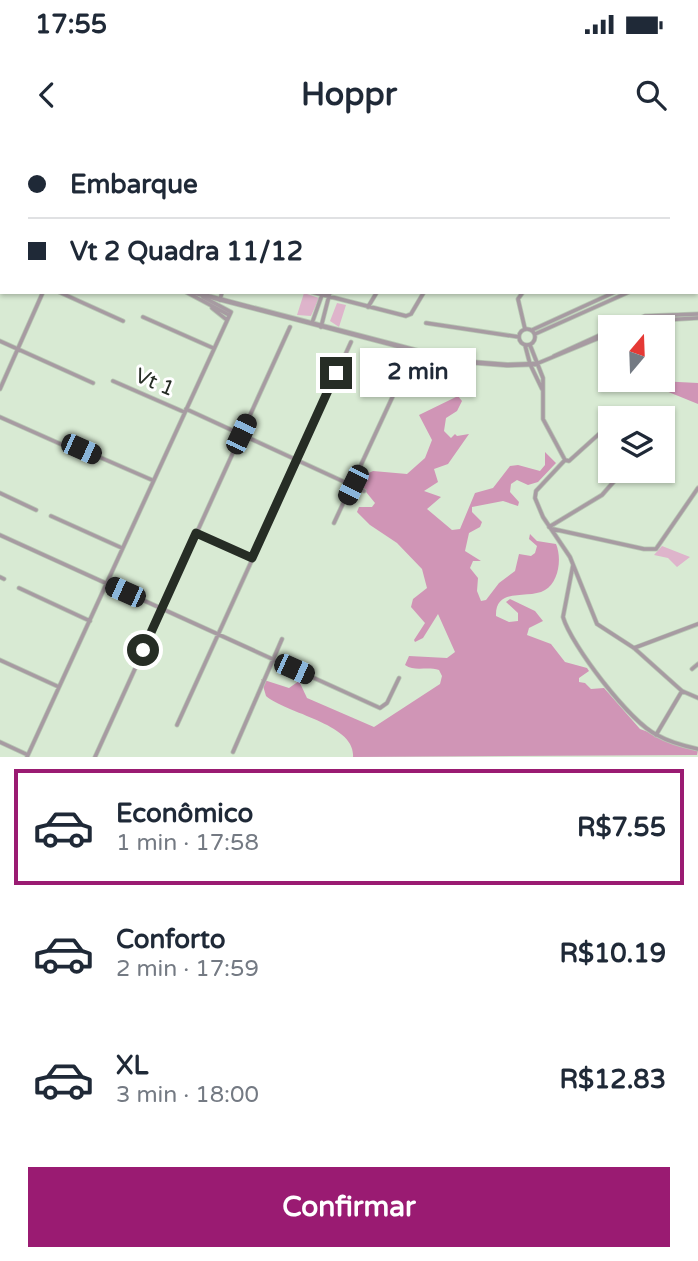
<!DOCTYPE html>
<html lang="pt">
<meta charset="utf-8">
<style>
:root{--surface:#fff;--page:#f6f6f7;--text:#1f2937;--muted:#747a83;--line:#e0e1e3;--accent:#9a1b72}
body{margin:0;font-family:"Varela Round",sans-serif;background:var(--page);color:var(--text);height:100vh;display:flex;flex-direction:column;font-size:26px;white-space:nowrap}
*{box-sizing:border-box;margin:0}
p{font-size:23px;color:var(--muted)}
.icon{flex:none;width:38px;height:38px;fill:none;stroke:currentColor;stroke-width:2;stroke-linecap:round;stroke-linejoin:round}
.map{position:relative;height:617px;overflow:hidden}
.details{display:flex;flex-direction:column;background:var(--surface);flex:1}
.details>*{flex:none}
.guide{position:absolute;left:0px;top:0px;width:698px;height:154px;box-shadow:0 2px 5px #0004;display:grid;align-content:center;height:154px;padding:0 28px;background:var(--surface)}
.needle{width:46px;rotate:19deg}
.controls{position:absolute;left:598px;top:175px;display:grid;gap:14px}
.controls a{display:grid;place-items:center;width:77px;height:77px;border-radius:0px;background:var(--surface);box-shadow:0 2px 5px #0004;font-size:35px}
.end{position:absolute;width:32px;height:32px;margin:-16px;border:9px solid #262d25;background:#fff;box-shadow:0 0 0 4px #fff}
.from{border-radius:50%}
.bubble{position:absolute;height:49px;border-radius:0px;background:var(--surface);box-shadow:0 2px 5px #0004;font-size:23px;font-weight:700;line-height:49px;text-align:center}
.car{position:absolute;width:21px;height:42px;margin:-21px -10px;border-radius:9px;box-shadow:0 0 5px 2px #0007;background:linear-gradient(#222 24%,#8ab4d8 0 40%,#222 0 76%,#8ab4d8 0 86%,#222 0)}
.guide b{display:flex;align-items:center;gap:24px;height:66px;font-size:26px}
.guide b+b{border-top:2px solid var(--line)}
.guide i{width:18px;height:18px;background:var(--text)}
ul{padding:12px 0 0;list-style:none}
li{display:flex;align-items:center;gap:21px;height:116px;margin:0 14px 10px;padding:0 14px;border:4px solid transparent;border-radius:0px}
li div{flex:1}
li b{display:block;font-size:26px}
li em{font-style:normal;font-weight:700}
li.on{border-color:var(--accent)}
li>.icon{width:63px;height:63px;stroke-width:1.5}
.button{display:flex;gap:14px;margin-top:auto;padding:14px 28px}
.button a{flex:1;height:80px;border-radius:0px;background:var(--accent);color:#fff;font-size:28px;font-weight:700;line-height:80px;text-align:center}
.status{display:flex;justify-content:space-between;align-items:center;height:49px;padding:0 35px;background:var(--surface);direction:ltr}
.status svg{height:19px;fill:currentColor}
header{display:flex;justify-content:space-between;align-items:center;height:91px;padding:0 28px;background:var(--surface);font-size:32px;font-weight:700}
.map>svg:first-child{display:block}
.green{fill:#deb4cb}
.forest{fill:#d095b6}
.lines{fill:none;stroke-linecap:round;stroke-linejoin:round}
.minor-casing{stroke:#b8c8b4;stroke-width:5}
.tertiary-casing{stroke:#b8c8b4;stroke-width:6}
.minor{stroke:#a79ba2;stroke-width:3.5}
.tertiary{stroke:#a79ba2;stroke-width:4.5}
.route{stroke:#262d25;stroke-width:9}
.labels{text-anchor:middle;stroke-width:6;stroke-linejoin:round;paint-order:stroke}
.street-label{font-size:21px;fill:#262d25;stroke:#fff}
</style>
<div class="status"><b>17:55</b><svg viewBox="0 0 49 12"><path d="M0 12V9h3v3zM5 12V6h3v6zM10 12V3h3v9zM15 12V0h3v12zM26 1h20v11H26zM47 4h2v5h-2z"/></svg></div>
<header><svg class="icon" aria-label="back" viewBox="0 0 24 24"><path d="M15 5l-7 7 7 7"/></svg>Hoppr<svg class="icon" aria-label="search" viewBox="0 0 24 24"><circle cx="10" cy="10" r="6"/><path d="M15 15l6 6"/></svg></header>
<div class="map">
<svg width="698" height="617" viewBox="0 0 698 617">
<rect width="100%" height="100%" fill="#d8ead3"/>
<path class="green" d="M304,153L319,158L311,176L297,175Z
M337,163L346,165L339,187L330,181Z
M662,406L690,417L677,427L668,418L654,415Z"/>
<path class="forest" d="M639,240L698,243V264Z
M458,256L462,261L457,271L446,278L444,291L451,298L455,294L457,296L469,294L448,324L434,329L438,342L424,351L441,357L427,369L452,390L460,389L475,353L493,348L510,326L518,325L540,331L545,325V312L556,323L538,342L528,345L517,340L511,344L510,352L519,362L518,366L503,361L472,367V372L482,382L480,387L469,393L465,411L481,421H473L470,428L478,438L477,451L481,461L486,460L499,443L515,431L519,414L531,416L535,413L537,406L529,399L530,394L537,401L556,404C562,418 559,442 545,450C529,460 495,446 496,476L509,482L518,481V473L506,462L510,459L535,471L543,481L529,488L527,495L551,504L565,522L587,528L589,531L579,538V542L585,543L591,549L604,548L640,589L698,610L697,615L353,617C356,584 287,574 266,556L261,539L289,548L299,541L307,558L374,587L440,544L442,536L439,530C427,526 415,532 405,525L409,516L447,518L455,512L438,474L423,498L415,502L414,500L425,483L411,467L413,459L427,448L422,429L397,403L370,385L357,372L359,367H372L375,363L362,347L364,335L373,331L407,334L425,318L432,300L419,275Z"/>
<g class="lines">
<g class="minor-casing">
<path id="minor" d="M342,0L344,2
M285,2L286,0
M433,2L435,0
M441,2L442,0
M494,2L496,0
M545,2L546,0
M596,2L597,0
M674,2L675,0
M696,53L698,52
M696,62L698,60
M696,75L698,77
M0,130L2,131
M59,152L123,181
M186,152L229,175
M312,152L406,176L411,174L424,152
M523,152L518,159L525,189
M220,160L222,152
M368,167L377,152
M212,168L227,180
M143,177L213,208
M312,183L323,152
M426,183L519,197
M321,187L330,152
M616,187L645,176L698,174
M623,187L646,181L698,178
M519 197a8 8 0 1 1 16 0a8 8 0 1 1-16 0Z
M532,190L615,152
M535,194L629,152
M0,201L93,243
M525,205L530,224L542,249
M530,205L543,238V279L565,320
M554,216L611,190
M536,224L611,193
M113,241L184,272
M0,249L43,152
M186,269L364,351
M0,277L65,306
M81,309L152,340
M565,320L536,351L535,358L543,377L570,417L597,484L634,508L682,551L698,558
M565,320L569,321L599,294
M0,353L36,370
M51,376L122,408
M334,383L411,217
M549,387L602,355L617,338
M553,389L644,409H656L698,348
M196,393L252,418
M0,395L380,568L387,563L399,538
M573,425L563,477C571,505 630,582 657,595C669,602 684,606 698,609
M0,437L4,439
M19,448L90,481
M634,508L698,484
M0,520L59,547
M692,529L698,524
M177,585L351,202
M656,595L682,551
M0,602L28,615
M233,612L282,499
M27,617L231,172L203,157
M95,617L290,187"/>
</g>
<g class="tertiary-casing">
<path id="tertiary" d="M0,81L2,82
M192,152L456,221L507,225L536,224"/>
</g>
<use href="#minor" class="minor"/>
<use href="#tertiary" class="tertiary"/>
</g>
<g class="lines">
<path class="route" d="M143,510L196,393L252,418L336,233"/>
</g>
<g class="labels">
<g class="street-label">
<text transform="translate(155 242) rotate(23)" y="7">Vt 1</text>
</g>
</g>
</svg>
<div class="controls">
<a><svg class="needle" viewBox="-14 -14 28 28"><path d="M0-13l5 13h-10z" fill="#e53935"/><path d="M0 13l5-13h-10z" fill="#747a83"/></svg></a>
<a><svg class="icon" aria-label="layers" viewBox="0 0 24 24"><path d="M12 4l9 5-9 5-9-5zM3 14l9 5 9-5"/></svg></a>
</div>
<i class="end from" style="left:143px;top:510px"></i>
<i class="end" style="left:336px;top:233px"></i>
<div class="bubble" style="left:360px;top:208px;width:116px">2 min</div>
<i class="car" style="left:241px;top:294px;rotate:25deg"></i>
<i class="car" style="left:81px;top:309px;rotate:114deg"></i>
<i class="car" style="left:353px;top:345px;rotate:206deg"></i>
<i class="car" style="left:125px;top:452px;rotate:294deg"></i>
<i class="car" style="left:294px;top:529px;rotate:114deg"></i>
<div class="guide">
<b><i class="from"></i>Embarque</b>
<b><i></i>Vt 2 Quadra 11/12</b>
</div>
</div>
<section class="details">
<ul>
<li class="on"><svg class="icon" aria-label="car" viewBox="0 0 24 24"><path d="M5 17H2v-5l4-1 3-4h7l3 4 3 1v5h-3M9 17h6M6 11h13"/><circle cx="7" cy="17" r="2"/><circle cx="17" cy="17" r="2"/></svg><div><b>Econômico</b><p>1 min · 17:58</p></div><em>R$7.55</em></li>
<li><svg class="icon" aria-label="car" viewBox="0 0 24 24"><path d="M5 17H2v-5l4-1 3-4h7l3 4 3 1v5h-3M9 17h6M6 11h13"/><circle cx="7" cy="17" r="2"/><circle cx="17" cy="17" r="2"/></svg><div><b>Conforto</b><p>2 min · 17:59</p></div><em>R$10.19</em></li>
<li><svg class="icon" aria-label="car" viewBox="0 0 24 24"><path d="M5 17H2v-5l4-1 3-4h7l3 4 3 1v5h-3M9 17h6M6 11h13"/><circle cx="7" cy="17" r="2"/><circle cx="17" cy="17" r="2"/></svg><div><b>XL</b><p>3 min · 18:00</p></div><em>R$12.83</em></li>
</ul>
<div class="button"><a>Confirmar</a></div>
</section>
